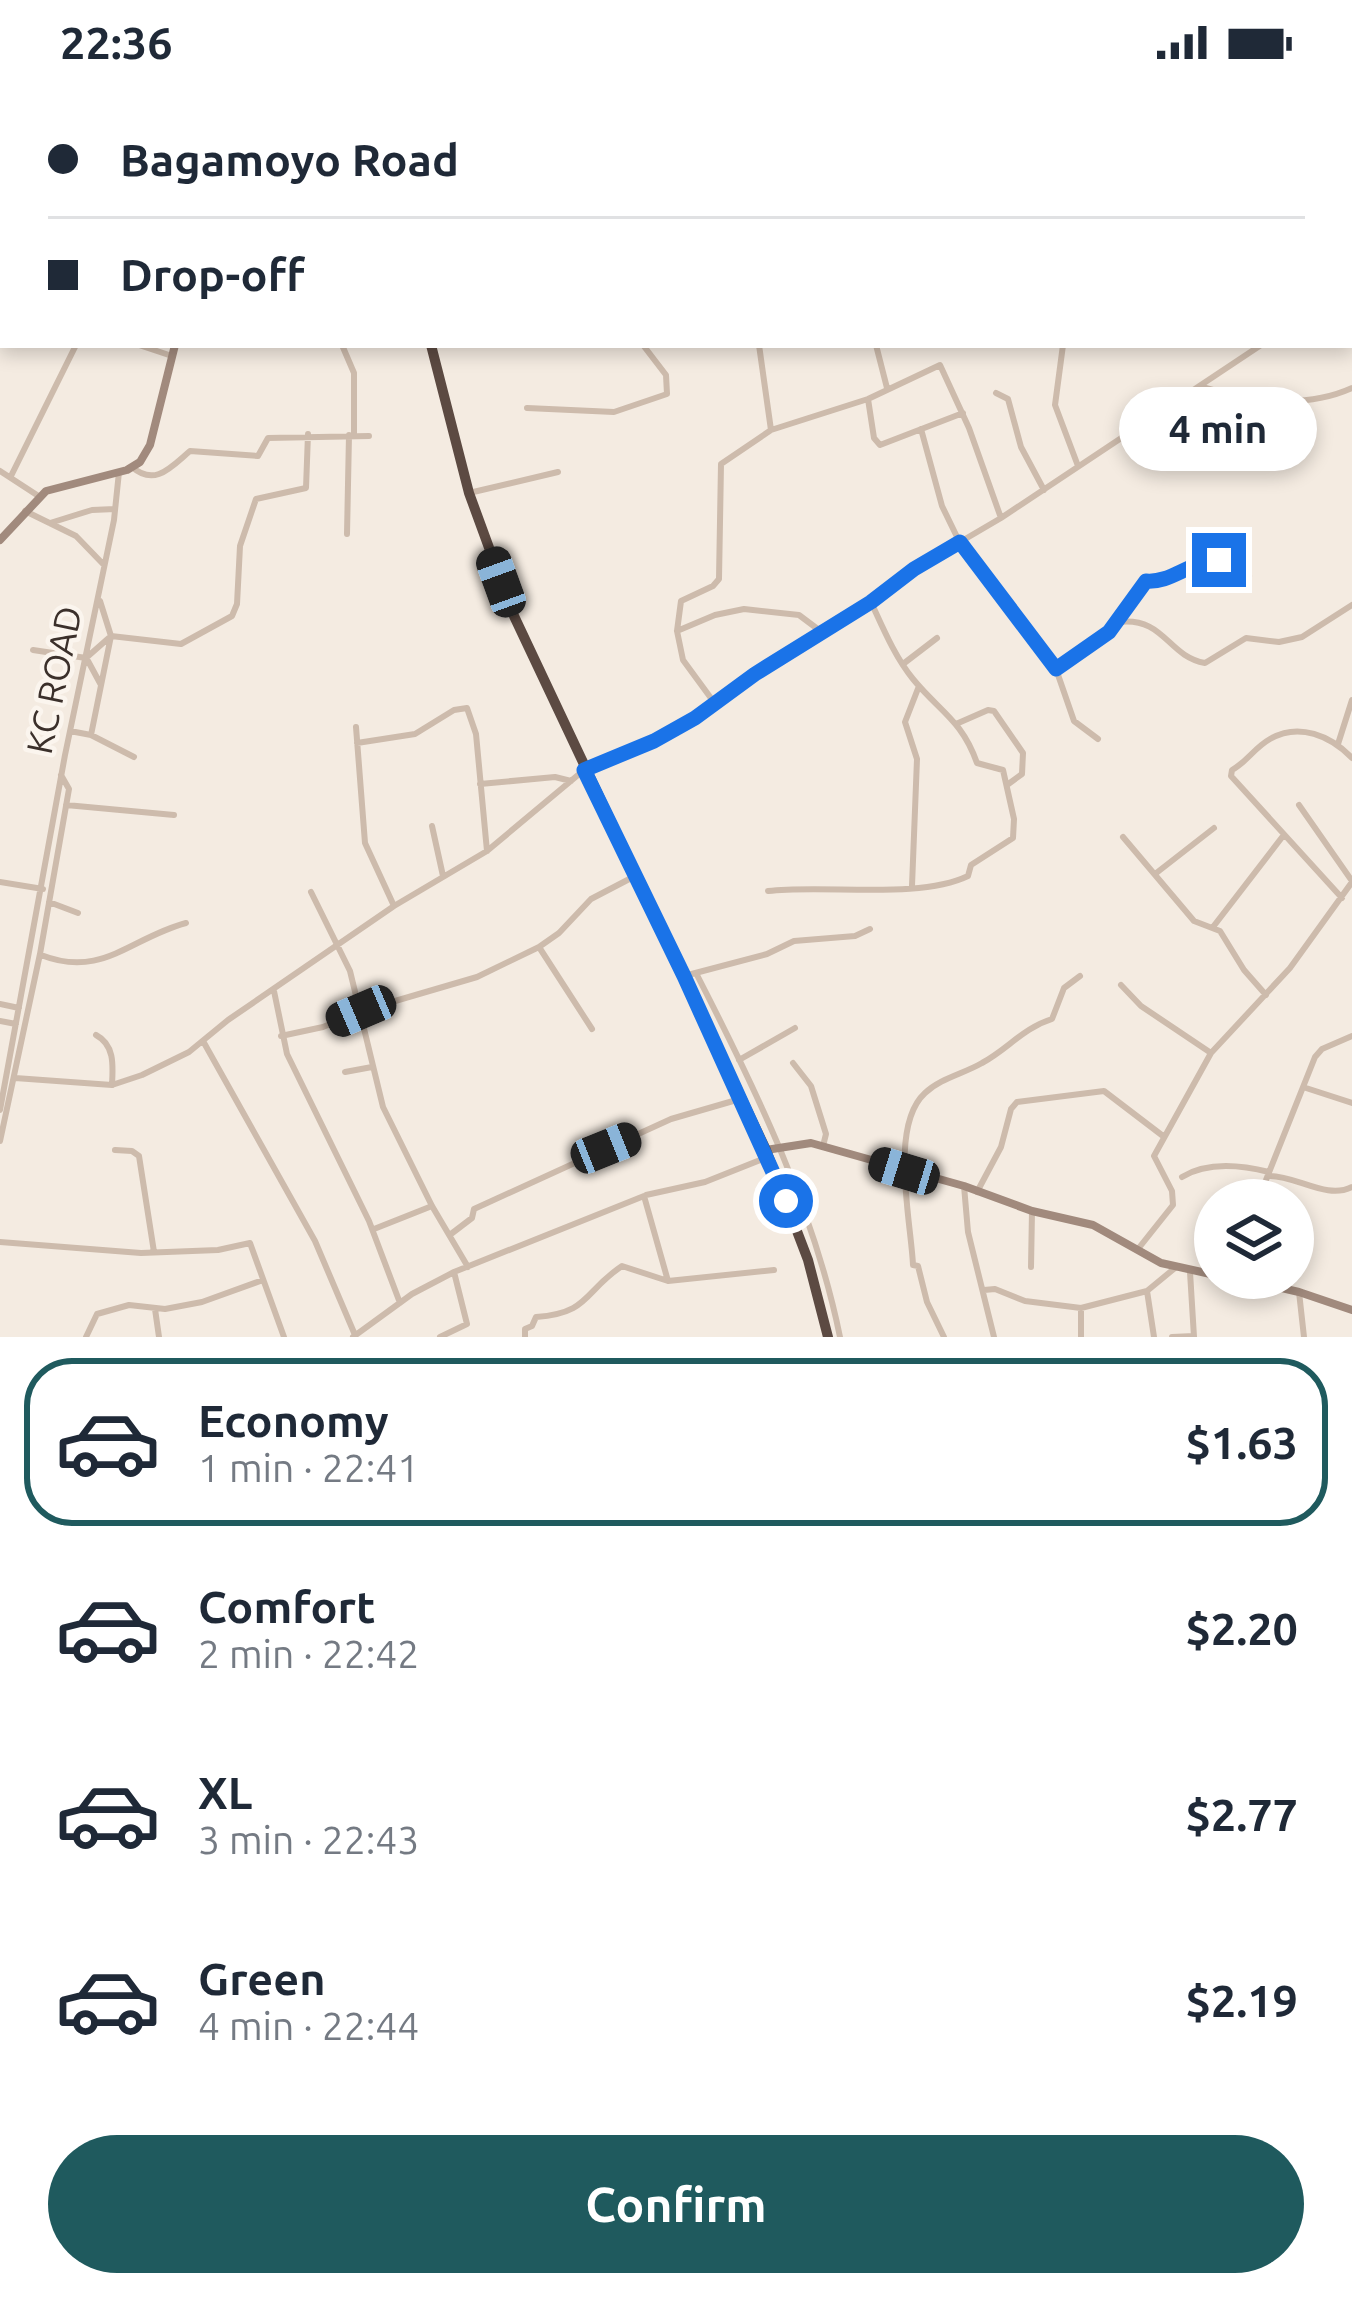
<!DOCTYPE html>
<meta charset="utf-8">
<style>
:root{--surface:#fff;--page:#f2f2f3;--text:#1f2937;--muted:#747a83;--line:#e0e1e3;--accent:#1f5a5e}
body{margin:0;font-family:Ubuntu,sans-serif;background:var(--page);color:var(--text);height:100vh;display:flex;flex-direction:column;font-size:45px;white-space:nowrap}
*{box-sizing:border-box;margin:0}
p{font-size:39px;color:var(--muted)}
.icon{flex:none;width:66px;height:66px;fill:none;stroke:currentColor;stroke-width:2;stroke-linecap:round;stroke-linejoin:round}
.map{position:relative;height:1253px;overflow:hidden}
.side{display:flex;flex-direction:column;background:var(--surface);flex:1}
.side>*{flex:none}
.hud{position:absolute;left:0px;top:0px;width:1353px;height:264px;box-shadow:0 6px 18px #0003;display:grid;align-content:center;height:264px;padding:0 48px;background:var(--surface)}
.buttons{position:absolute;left:1194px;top:1095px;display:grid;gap:24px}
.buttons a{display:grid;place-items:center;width:120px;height:120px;border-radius:50%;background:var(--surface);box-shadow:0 6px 18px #0003;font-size:60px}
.end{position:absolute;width:54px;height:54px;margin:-27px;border:15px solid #1a73e8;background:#fff;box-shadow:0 0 0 6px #fff}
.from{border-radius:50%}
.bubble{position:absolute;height:84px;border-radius:42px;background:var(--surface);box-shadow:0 6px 18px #0003;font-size:39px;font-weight:700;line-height:84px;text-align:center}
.car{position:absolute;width:36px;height:72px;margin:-36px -18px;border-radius:15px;box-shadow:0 0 9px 3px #0007;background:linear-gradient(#222 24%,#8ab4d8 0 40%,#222 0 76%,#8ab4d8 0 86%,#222 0)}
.hud b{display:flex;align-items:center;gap:42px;height:114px;font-size:45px}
.hud b+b{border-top:3px solid var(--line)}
.hud i{width:30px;height:30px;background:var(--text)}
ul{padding:21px 0 0;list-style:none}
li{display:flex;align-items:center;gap:36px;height:168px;margin:0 24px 18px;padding:0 24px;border:6px solid transparent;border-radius:48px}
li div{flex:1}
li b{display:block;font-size:45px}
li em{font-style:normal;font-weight:700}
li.selected{border-color:var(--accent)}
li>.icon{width:108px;height:108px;stroke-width:1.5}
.button{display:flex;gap:24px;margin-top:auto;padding:24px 48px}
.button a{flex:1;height:138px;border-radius:72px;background:var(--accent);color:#fff;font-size:48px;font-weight:700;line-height:138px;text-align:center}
.status{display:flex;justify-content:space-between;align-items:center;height:84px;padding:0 60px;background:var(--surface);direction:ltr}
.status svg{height:33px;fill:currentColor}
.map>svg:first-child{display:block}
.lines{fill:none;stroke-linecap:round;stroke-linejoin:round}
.street{stroke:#cdbbac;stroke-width:6}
.secondary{stroke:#a18a7d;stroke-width:8}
.highway{stroke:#5c4a42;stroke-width:10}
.route{stroke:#1a73e8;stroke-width:15}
.labels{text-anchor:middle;stroke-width:9;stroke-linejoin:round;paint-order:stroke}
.street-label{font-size:36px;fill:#3b302b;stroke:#fbf5ee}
</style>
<div class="status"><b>22:36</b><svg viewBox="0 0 49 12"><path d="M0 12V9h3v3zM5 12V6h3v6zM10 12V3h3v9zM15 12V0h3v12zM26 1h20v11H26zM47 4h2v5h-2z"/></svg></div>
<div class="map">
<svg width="1352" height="1253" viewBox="0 0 1352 1253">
<rect width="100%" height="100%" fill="#f4ebe1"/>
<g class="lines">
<path class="street" d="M87,0L93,3
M128,0V3
M281,0L283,3
M710,0L713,3
M64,3L66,0
M595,3V0
M779,3L780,0
M839,3V0
M0,49L3,50
M0,124L3,125
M1350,205L1352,203
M0,208L3,209
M0,255L3,249
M139,261L172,272
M342,261L354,289V352
M759,261L771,346
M876,261L887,304
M1063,261L1055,321L1078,382
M1203,303C1249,317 1306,325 1352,304
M996,309L1008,315L1021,363L1044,406
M868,315L874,354L880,361L963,329
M527,324L614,328L667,310L666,291L643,261
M921,345L942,422L960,459L1056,585L1074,637L1098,655
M132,383C155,403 171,383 190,367L258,372L268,354L369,352
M0,387L40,413
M11,392L76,261
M469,409L558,388
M25,427L76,452L104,481
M50,439L92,426L115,425
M347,450L349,351
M1119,538C1165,533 1167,572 1205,579L1246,554L1279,558L1302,553L1352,521
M677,547L715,531L744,525L799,531L823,549
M33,566L86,574L111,552L181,560L232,532L237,520L240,462L256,415L306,404L308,350
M88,577L101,601
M903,580L937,554
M1056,585L1110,548L1146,497C1186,499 1206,451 1249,492
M716,621L683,576L677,547L681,517L713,502L719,495L721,380L771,346L868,315L940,281L969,344L1001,434
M956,640L988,626L994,627L1023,669L1022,690L1007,701
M356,643L365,759L394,822
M70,647L91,651L134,673
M91,651L111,552L100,517
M357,659L415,650L454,626L467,624L476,650L487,767
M1338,660L1352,616
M480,700L555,693L571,697
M66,721L174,731
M1299,721L1352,797
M432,742L443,792
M1123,753L1194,837L1220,847L1244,886L1266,911
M1155,790L1214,744
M0,798L43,805
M912,802L917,675L905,638L919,602
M768,807C825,800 918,816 968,792L971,781L1013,754L1014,735L1003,686L977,679C962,636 939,627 913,595C895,573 883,544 871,518
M311,808L350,887L383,1023L432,1122L468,1183
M1342,814L1231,692L1232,686C1248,677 1254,664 1270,655C1299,638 1331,652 1352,674
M49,818L78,829
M1213,843L1283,752
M539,863L592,945
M41,871C102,895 130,854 186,839
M696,889C755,1004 814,1125 840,1253
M684,892L767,870L794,857L855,852L870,845
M1121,901L1141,922L1211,969
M274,907L287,970L369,1137L400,1219
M0,920L19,924
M0,937L16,940
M96,951C115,961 113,982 112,1001
M281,952L323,943L361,927L477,893L539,863L559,849L591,815L637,791
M203,957L315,1157L355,1251
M739,976L795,944
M793,979L811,1002L826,1050L823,1062
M345,988L372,983
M15,994L112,1001L142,991L189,968L228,936L394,822L487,767L584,686L654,657L716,621L755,590L871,518L914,485L1001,434L1261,261
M1306,1004L1352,1019
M0,1026L65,671L114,436L119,388
M0,1057L40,870L69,705L61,691
M115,1066L132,1067L139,1072L154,1168
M1270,1092C1297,1092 1327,1116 1352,1103
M1182,1093C1208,1077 1241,1081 1269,1088
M964,1102L968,1148L994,1253
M977,1108L1001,1063L1011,1025L1017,1018L1104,1007L1163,1052
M646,1111L705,1098L768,1073
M1258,1116L1315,973L1322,965L1352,952
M374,1145L432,1122
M451,1150L472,1134L474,1125L671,1035L740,1015
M0,1158L141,1169L218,1166L250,1159L284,1253
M1138,1165L1173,1121L1172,1107L1154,1072L1211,969L1290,884L1352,798
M1031,1183L1032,1127
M1190,1188L1194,1253
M668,1197L774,1186
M984,1206L995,1205L1025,1217L1081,1224L1147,1207
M1299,1208L1304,1253
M155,1225L159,1253
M86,1253L97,1230L129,1221L165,1225L202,1218L263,1196
M353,1253L412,1210L454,1188L644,1112L668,1197L622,1182C583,1208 590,1229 536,1233L532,1242L525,1245V1253
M440,1253L467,1240L454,1188
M944,1253L927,1218L918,1182L913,1181C911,1137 889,1042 925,1009C941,994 963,990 982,979C1008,965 1023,944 1052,935L1064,904L1080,892
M1081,1253V1224
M1154,1253L1147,1207L1175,1184
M1172,1253L1194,1252"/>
<path class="secondary" d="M228,3L229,0
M0,456L46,407L127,386L140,378L150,361L175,261
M766,1066L811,1059L964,1102L1032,1127L1093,1141L1161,1179L1215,1191
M1237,1194L1299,1208L1352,1226"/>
<path class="highway" d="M372,0V3
M431,261L469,409L514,532L766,1066L808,1176L828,1253"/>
</g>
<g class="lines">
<path class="route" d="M786,1117L684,892L584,686L654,657L695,634L755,590L871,518L914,485L960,458L1056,585L1109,548L1146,497C1172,499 1187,478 1219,476"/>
</g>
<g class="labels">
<g class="street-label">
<text transform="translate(54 596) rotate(-78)" y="13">KC ROAD</text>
</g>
</g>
</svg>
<div class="buttons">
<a><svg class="icon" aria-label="layers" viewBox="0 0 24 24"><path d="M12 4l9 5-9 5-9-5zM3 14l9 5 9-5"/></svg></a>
</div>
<i class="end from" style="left:786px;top:1117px"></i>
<i class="end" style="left:1219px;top:476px"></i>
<div class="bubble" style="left:1119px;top:303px;width:198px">4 min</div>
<i class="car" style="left:501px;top:498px;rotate:340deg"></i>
<i class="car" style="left:361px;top:927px;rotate:247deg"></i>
<i class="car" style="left:606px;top:1064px;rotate:68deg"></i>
<i class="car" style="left:904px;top:1087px;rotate:287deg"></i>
<div class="hud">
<b><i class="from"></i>Bagamoyo Road</b>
<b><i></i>Drop-off</b>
</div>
</div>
<section class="side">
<ul>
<li class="selected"><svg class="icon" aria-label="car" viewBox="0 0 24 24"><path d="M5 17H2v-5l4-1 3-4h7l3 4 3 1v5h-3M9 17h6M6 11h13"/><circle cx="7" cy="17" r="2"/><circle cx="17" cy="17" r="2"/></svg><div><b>Economy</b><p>1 min · 22:41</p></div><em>$1.63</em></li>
<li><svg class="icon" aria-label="car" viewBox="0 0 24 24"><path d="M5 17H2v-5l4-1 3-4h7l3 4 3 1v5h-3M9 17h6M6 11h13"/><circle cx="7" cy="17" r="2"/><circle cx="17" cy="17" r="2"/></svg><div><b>Comfort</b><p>2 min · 22:42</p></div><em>$2.20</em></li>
<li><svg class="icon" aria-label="car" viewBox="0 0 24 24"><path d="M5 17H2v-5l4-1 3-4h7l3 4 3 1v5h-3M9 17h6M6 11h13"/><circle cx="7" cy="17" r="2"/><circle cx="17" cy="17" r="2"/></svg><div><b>XL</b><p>3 min · 22:43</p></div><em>$2.77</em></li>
<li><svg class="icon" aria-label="car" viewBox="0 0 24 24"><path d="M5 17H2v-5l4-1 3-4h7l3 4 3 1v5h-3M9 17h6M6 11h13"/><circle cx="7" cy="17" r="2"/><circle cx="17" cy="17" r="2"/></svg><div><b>Green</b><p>4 min · 22:44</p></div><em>$2.19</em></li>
</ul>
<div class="button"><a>Confirm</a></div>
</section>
